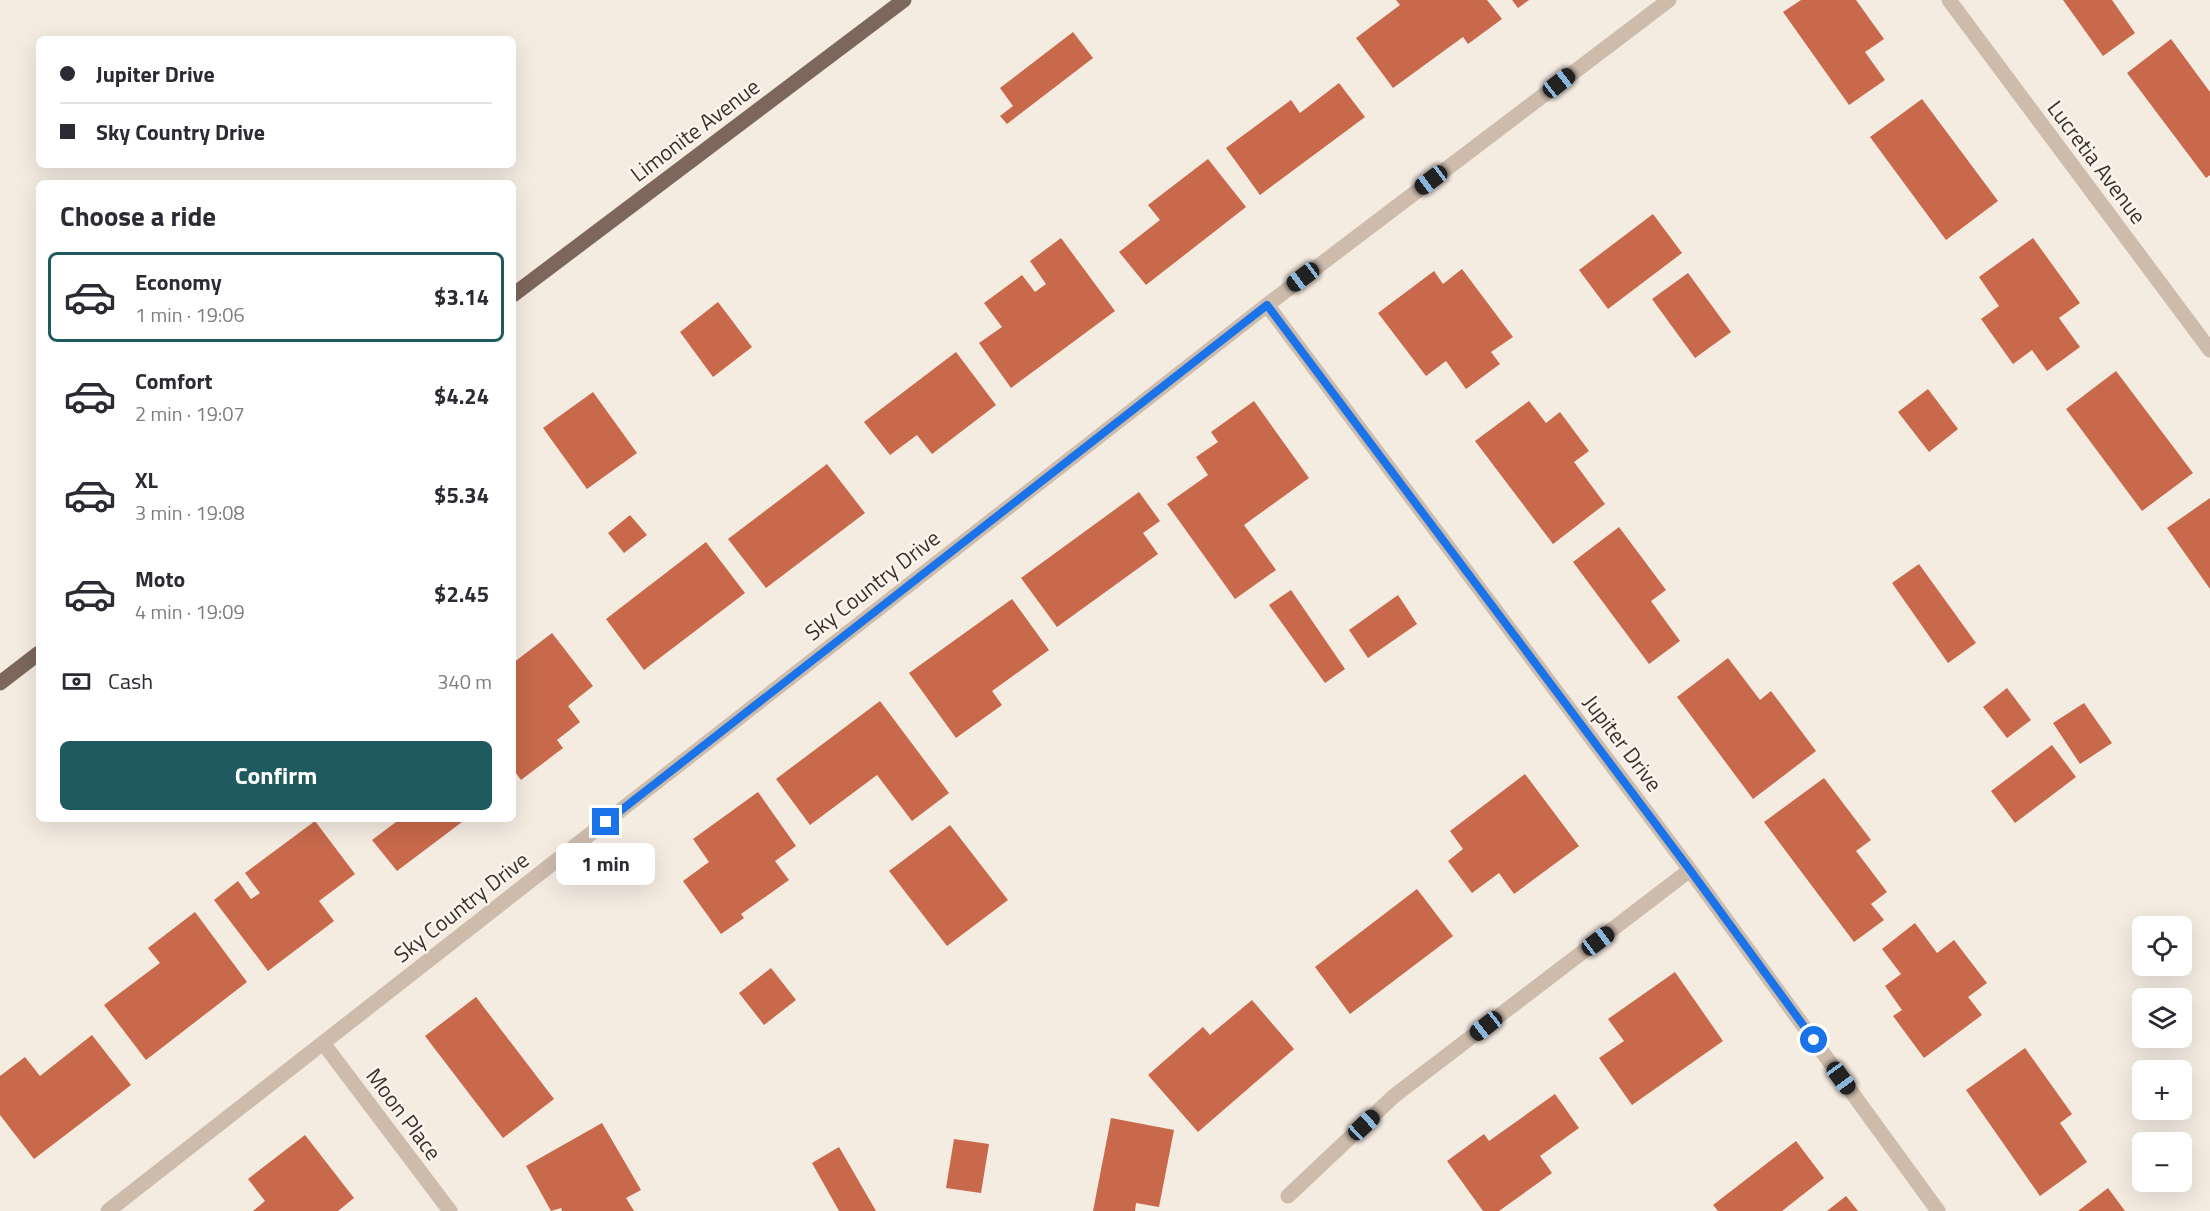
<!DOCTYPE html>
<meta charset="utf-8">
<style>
:root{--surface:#fff;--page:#f2f2f3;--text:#2b2b33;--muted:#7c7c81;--line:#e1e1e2;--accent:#1f5a5e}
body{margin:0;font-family:"Titillium Web",sans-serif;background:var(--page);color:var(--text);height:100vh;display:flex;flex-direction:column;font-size:22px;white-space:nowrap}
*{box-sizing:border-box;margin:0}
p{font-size:20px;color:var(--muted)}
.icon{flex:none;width:33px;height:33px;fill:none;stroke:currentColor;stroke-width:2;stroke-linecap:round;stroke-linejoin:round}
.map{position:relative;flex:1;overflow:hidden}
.details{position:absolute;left:36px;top:180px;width:480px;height:642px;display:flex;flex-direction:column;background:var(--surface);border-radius:9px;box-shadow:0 6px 24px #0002}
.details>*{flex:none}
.banner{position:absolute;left:36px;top:36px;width:480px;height:132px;border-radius:9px;box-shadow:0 6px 24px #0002;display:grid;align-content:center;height:132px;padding:0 24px;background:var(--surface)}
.controls{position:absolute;left:2132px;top:916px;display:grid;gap:12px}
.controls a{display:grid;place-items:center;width:60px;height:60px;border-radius:9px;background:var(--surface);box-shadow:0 6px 24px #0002;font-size:30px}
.end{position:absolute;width:27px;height:27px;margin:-14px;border:8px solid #1a73e8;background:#fff;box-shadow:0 0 0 3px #fff}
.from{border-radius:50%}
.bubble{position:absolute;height:42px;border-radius:9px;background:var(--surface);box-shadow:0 6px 24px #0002;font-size:20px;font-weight:700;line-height:42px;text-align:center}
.car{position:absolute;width:18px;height:36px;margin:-18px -9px;border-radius:8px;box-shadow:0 0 4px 2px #0007;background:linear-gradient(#222 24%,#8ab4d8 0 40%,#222 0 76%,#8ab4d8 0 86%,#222 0)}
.banner b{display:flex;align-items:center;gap:21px;height:57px;font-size:22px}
.banner b+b{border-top:2px solid var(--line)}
.banner i{width:15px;height:15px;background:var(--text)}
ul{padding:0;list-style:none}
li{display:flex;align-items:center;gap:18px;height:90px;margin:0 12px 9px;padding:0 12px;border:3px solid transparent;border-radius:9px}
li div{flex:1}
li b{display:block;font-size:22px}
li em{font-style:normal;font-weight:700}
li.current{border-color:var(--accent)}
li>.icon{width:54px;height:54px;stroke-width:1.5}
h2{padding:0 24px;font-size:27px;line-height:72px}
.pay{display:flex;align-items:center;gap:15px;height:66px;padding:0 24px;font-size:22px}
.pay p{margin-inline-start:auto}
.primary-button{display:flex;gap:12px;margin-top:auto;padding:12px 24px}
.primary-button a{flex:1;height:69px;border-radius:9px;background:var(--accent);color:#fff;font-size:24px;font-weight:700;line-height:69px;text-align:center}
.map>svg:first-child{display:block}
.building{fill:#c8694b}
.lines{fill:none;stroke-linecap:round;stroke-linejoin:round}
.minor{stroke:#cdbbac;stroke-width:15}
.primary{stroke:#7d675c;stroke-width:15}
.route{stroke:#1a73e8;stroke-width:8}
.labels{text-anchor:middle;stroke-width:5;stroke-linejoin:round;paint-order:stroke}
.street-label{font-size:22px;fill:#3b302b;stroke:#fbf5ee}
</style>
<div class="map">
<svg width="2210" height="1211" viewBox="0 0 2210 1211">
<rect width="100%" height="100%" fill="#f4ebe1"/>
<path class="building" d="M1396,0H1487L1502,19L1468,44L1463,37L1393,88L1356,38L1400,5Z
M1512,0H1529L1518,8Z
M1801,0H1856L1884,39L1865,52L1885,80L1849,105L1783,12Z
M2063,0H2112L2135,33L2103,56Z
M1073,32L1093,58L1007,124L1000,116L1013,106L1000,88Z
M2171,39L2210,92V175L2206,178L2127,73Z
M1339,83L1365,117L1260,195L1226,148L1291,100L1300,113Z
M1922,99L1998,201L1946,240L1870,137Z
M1208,159L1246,207L1146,285L1119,252L1160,220L1148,205Z
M1653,214L1682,253L1608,309L1579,270Z
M1061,238L1115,311L1011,388L979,343L1002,327L984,303L1022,275L1035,292L1046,284L1030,261Z
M2033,238L2080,303L2059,318L2080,347L2047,371L2032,350L2013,364L1981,319L1999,306L1979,277Z
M1462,269L1513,337L1491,352L1500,364L1466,389L1446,361L1426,376L1378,313L1434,271L1443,284Z
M1688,273L1731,332L1695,358L1652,299Z
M718,302L752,347L713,377L680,332Z
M956,352L996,405L932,454L917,435L890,455L864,422Z
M2116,371L2193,473L2142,511L2066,409Z
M1928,389L1958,429L1929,452L1898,412Z
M593,392L637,453L587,489L543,428Z
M1254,401L1309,478L1244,525L1276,570L1235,599L1167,504L1208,475L1196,457L1218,442L1211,432Z
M1529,401L1546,423L1560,412L1589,451L1574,462L1605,504L1553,544L1475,441Z
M827,464L865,513L766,588L728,539Z
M1139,492L1160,521L1143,533L1158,554L1057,627L1021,578Z
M2210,498V589L2167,528Z
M630,515L647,535L624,553L608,533Z
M1619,527L1666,590L1651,601L1680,641L1649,664L1573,562Z
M706,542L745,593L644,670L606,619Z
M1919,564L1976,643L1948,663L1892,583Z
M1291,590L1345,669L1325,683L1269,605Z
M1398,595L1417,624L1368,658L1349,630Z
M1012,599L1049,650L992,691L1002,705L956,738L909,673Z
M552,633L593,686L568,706L580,722L557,740L563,748L521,780L513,769V663Z
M1728,658L1760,700L1771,691L1816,751L1753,799L1677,697Z
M2007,688L2031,720L2007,738L1983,707Z
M880,701L949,793L912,821L877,775L810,825L776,779Z
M2084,703L2112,743L2080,764L2053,723Z
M2052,745L2076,777L2015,823L1991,791Z
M1525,774L1579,846L1514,894L1499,873L1472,893L1448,861L1463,849L1450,831Z
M1824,778L1871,840L1856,851L1887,892L1871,904L1884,920L1854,942L1764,822Z
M758,792L796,846L775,861L789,880L741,914L744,918L721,934L683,881L709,862L693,839Z
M400,819H466L397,871L372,840Z
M315,821L355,874L319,901L334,921L268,971L214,900L238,881L251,899L260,893L245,873Z
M950,825L1008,900L947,946L889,871Z
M1417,889L1453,936L1350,1014L1315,967Z
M195,912L247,982L146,1060L104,1005L160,963L148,948Z
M1915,923L1937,953L1954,940L1987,983L1968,997L1982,1015L1924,1058L1893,1016L1902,1010L1885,986L1901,974L1882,949Z
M771,968L796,1000L764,1025L739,993Z
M1675,972L1723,1041L1632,1105L1599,1058L1624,1041L1608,1019Z
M476,997L554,1099L503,1138L425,1036Z
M1252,1000L1294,1049L1198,1132L1148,1075L1203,1027L1210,1035Z
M92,1035L131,1085L34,1159L0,1115V1076L25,1057L40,1076Z
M2025,1048L2072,1114L2060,1123L2087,1162L2040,1196L1966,1090Z
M1555,1094L1579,1128L1540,1156L1552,1173L1499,1211H1483L1447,1161L1484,1134L1489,1141Z
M1111,1118L1174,1130L1159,1207L1136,1203L1135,1211H1093Z
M602,1123L641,1190L626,1198L634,1211H562L561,1208L551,1211L526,1166Z
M305,1135L354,1198L338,1211H253L265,1201L248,1179Z
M954,1139L989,1144L981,1193L946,1188Z
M1796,1141L1824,1178L1782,1211H1718L1713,1205Z
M839,1147L876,1211H839L812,1163Z
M2108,1188L2125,1211H2078Z
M1846,1196L1858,1211H1827Z"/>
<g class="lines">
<path class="minor" d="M1949,0L2210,350
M1267,305L1690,870L1938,1211
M323,1043L450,1211
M1288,1196L1394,1096L1690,870
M108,1211L1267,305L1669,0"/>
<path class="primary" d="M513,295L904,0
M0,683L39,653"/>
</g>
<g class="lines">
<path class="route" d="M606,822L1267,305L1690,870L1814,1040"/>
</g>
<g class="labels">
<g class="street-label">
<text transform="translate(695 130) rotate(-37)" y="8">Limonite Avenue</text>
<text transform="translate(2097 162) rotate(53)" y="8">Lucretia Avenue</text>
<text transform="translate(872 585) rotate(-38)" y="8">Sky Country Drive</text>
<text transform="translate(1623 743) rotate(53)" y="8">Jupiter Drive</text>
<text transform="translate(461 907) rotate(-38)" y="8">Sky Country Drive</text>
<text transform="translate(404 1114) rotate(53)" y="8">Moon Place</text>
</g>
</g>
</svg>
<div class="controls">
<a><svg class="icon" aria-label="locate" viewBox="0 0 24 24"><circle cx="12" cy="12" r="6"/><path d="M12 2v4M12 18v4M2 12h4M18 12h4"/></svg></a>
<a><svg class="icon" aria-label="layers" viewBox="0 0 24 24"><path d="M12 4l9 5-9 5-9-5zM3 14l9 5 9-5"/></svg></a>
<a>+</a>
<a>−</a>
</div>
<i class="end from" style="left:1814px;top:1040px"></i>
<i class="end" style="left:606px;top:822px"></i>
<div class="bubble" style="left:556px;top:843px;width:99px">1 min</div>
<i class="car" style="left:1559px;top:83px;rotate:52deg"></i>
<i class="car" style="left:1431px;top:180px;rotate:233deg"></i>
<i class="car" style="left:1303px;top:277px;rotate:233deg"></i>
<i class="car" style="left:1598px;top:941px;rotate:53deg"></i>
<i class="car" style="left:1486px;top:1026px;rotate:232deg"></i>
<i class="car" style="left:1841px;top:1078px;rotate:144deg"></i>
<i class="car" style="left:1364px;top:1125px;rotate:47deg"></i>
<div class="banner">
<b><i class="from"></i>Jupiter Drive</b>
<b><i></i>Sky Country Drive</b>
</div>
<section class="details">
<h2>Choose a ride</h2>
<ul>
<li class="current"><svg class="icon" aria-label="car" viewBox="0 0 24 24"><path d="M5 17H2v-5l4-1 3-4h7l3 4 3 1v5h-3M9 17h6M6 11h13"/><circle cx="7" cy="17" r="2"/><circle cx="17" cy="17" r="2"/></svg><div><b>Economy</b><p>1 min · 19:06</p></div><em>$3.14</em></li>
<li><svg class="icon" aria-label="car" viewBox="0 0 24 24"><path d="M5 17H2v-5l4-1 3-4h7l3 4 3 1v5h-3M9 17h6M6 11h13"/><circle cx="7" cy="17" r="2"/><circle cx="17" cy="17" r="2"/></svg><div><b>Comfort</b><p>2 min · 19:07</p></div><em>$4.24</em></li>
<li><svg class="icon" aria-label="car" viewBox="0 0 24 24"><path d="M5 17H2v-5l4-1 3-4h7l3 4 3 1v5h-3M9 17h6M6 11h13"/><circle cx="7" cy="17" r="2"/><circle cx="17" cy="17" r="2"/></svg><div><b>XL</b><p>3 min · 19:08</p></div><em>$5.34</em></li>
<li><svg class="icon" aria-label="car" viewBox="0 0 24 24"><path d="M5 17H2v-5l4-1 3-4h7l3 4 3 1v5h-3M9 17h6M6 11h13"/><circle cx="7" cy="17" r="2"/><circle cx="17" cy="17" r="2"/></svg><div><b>Moto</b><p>4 min · 19:09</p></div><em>$2.45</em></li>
</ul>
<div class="pay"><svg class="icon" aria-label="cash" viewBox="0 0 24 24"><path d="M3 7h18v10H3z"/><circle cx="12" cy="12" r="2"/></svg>Cash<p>340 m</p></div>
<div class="primary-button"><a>Confirm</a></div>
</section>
</div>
